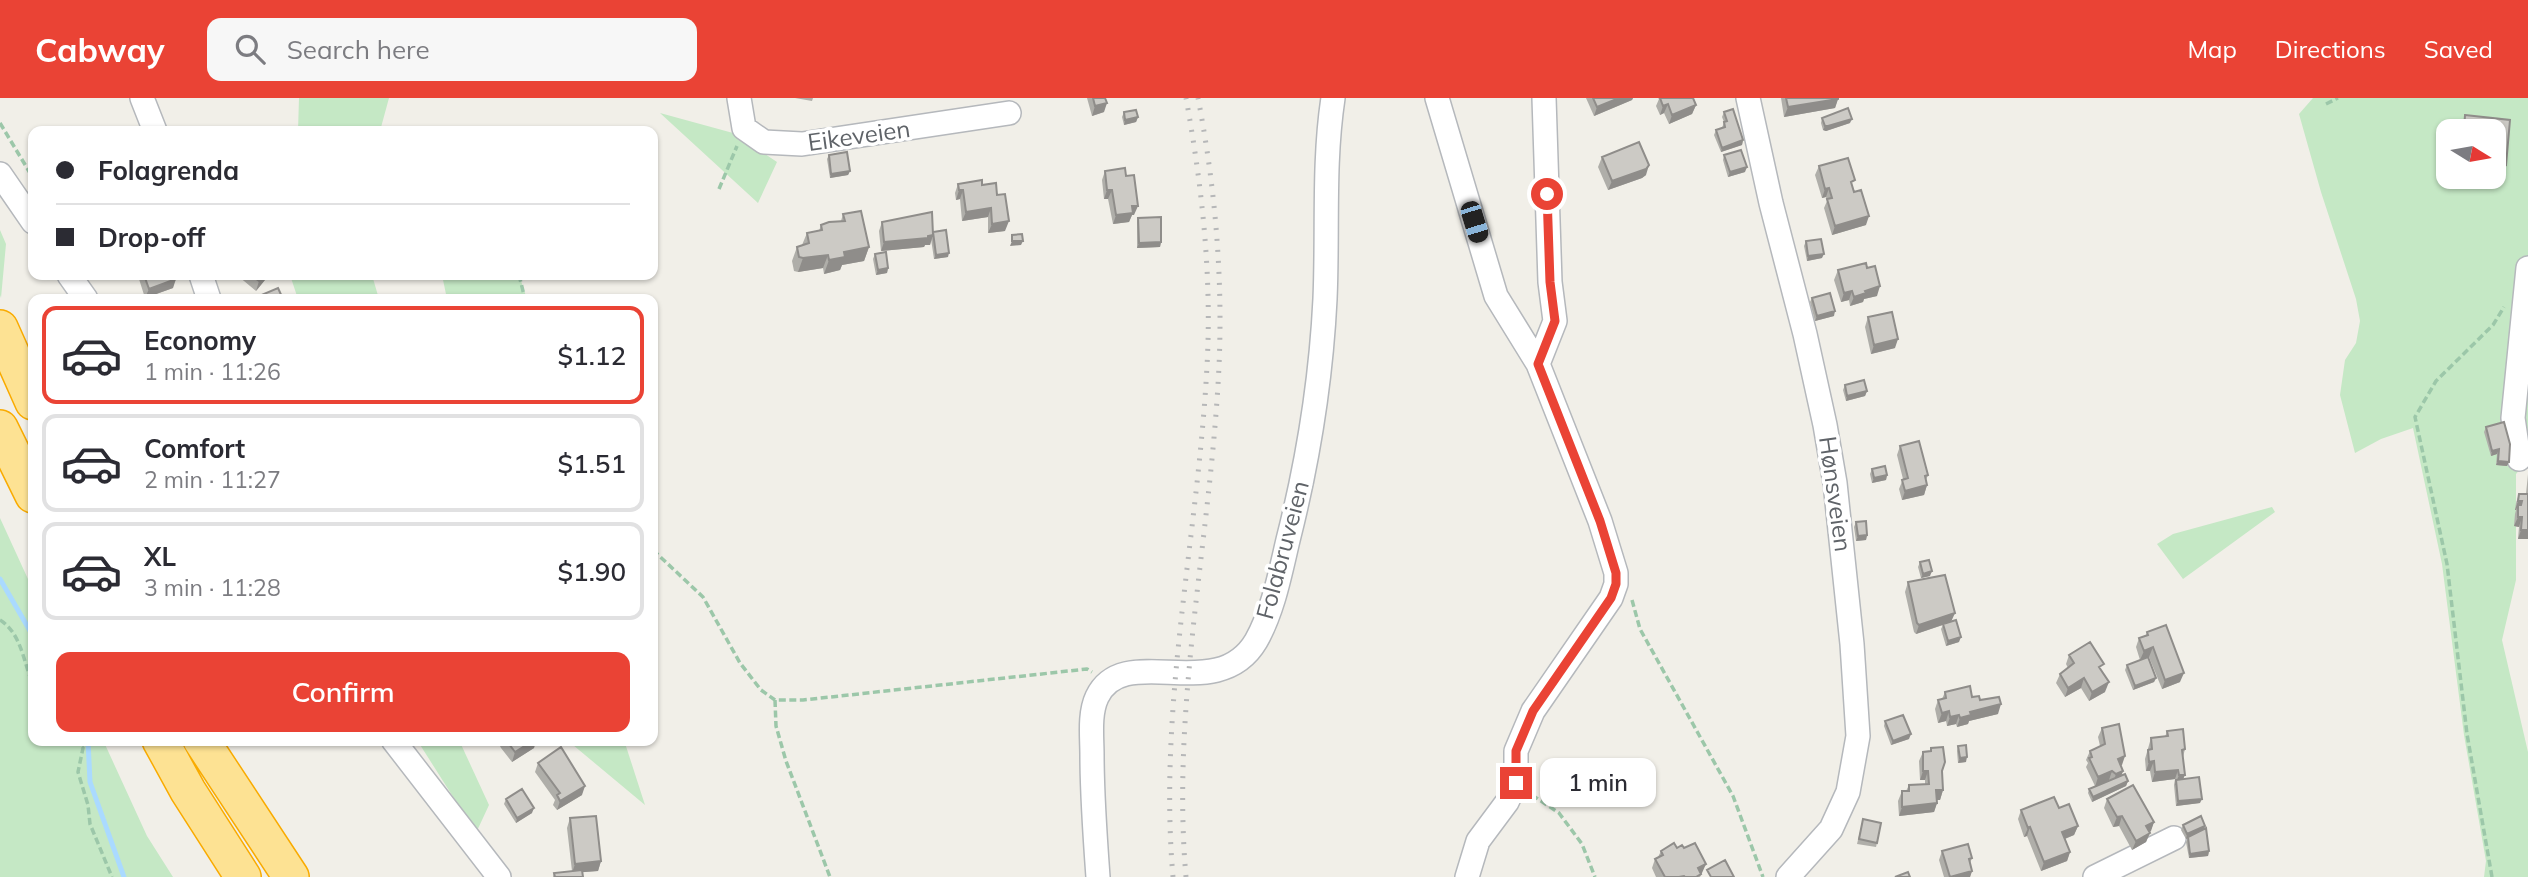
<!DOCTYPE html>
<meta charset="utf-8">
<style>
:root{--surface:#fff;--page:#f7f7f7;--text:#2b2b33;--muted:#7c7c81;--line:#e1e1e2;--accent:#ea4335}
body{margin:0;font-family:Mulish,sans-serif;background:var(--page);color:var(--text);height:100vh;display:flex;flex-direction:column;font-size:26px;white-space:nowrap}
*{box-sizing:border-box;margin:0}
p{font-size:23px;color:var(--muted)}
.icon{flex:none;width:38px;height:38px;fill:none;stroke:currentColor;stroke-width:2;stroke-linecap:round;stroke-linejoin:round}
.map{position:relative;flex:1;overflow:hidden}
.sheet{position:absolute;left:28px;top:196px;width:630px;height:452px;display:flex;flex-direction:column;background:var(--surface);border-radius:14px;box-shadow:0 2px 5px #0004}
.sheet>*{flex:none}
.banner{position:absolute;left:28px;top:28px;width:630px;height:154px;border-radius:14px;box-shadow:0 2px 5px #0004;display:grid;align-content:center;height:154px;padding:0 28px;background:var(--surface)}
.needle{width:46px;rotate:101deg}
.tools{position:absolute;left:2436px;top:21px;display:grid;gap:14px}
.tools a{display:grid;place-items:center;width:70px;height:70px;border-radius:14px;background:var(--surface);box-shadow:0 2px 5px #0004;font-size:35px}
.end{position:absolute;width:32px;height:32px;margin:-16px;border:9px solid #ea4335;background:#fff;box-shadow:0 0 0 4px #fff}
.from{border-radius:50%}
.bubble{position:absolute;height:49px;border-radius:14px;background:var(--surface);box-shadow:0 2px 5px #0004;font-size:23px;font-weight:600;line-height:49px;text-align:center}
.car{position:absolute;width:21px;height:42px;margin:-21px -10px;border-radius:9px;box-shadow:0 0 5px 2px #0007;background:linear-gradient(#222 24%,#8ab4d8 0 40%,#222 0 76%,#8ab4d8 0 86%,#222 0)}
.banner b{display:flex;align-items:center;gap:24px;height:66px;font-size:26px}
.banner b+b{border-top:2px solid var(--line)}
.banner i{width:18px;height:18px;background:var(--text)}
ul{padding:12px 0 0;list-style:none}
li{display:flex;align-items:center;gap:21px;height:98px;margin:0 14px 10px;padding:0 14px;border:4px solid var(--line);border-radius:14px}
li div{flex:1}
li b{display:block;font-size:26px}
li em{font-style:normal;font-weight:600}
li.current{border-color:var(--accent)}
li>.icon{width:63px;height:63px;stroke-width:1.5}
.button{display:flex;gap:14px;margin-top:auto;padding:14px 28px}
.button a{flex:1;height:80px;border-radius:14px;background:var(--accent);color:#fff;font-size:28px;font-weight:600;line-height:80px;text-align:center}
header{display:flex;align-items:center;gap:42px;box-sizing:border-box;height:98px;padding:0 35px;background:var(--accent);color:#fff}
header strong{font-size:33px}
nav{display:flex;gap:38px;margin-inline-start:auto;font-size:24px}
.search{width:490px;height:63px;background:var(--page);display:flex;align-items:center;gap:18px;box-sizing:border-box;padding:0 24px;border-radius:14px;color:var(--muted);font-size:26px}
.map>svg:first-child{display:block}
.green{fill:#c5e8c5;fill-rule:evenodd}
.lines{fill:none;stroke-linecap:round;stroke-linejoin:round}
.stream{stroke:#aadaff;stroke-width:5}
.minor-casing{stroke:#b5b8bc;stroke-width:26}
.highway-casing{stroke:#f9ab00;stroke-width:38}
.path{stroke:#9cc7a9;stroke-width:3.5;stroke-dasharray:7 3.5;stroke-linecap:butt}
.minor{stroke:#fff;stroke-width:23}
.highway{stroke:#fde293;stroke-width:35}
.rail{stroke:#b6b7b8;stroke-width:5;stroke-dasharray:2 9;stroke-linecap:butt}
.wall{fill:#afaea9}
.shaded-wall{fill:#8f8d8a}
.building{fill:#cccac5;stroke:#8f8d8a;stroke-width:2}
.route{stroke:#ea4335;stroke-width:9}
.labels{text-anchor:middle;stroke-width:7;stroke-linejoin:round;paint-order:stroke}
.street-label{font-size:24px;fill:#5f6368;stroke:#fff}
</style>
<header>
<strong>Cabway</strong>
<div class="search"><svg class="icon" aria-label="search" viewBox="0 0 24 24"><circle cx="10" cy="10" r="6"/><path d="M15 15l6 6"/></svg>Search here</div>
<nav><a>Map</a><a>Directions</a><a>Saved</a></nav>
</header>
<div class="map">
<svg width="2528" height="779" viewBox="0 0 2528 779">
<rect width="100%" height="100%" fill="#f1efe8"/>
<path class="green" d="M299,0H389L380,33H298Z
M2313,0H2528V362L2516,376V482L2502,542L2528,654V779H2484L2486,763L2464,637L2442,466L2413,330L2381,341L2355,355L2340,297L2345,262L2356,245L2360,223L2356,201L2321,94L2299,16ZM2448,33H2494V79H2448Z
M660,15L733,35L777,64L758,105Z
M0,132L6,146L1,200L0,197Z
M290,177H372L379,201H298Z
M442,177H519L527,201H447Z
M2272,409L2275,414L2183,481L2157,446L2173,436Z
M0,420L33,492V642H103L147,738L173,779H0Z
M417,642H459L489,707L476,735Z
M567,642H624L645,707Z"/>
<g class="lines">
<path class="stream" d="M0,481L33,538
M88,642L90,684L124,779"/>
<g class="minor-casing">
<path id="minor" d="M142,0L155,33
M739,0L744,30L764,44L802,46L1009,15
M1437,0L1496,198L1538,266L1600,423L1616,475V486L1611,500L1533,613L1516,653V685L1507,704L1478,743L1467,779
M1748,0L1771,105L1805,236L1825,327L1835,385L1852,546L1858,638L1848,694L1831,731L1788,779
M0,76L33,124
M69,177L86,201
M201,177L209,201
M1538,266L1555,223L1550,184L1544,0
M2519,361L2513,320L2528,170
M393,642L499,779
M1098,779C1095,738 1092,698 1092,657C1092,639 1089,616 1097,599C1124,542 1217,609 1256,543C1273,513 1280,476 1288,442C1308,363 1321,283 1325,201C1328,134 1323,66 1333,0
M2095,779L2174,740"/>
</g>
<g class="highway-casing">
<path id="highway" d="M0,230L33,304
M0,330L33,397
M160,642L188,693L243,779
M201,642L291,779"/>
</g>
<path class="path" d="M2326,6L2338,0
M0,25L33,80
M218,33L231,31L309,33
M719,91L737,48
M519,177L525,201
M653,452L703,499L740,565L761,592L775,602H803L1087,571L1092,574
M1632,502L1640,531L1733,698L1763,779
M0,522C22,536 23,564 33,586
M775,602L776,628L786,663L830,779
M74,642L83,650L78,674L88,707L90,726L112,779
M1532,697L1559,715L1582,746L1595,779
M2492,779L2467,636L2447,466L2415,319L2436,283L2493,227L2504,209"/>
<use href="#minor" class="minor"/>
<use href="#highway" class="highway"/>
<path class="rail" d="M1173,779C1158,607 1198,439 1207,268C1212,178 1202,88 1186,0
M1186,779C1171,607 1211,439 1219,268C1223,179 1215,88 1198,0"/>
</g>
<path class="wall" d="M795,0H813L812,3Z
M1087,0H1105L1104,14L1092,18Z
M1586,0H1633L1632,2L1594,18Z
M1658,0H1693L1696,7L1692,16L1669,26L1664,15L1660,17L1656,8L1659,1Z
M1781,0H1838V1L1835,10L1784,19Z
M1124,14L1138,19L1136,24L1124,27L1122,19Z
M1724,14L1743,42L1742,47L1721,54L1714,37L1716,32L1722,30L1724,24L1722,19Z
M2465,17L2510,22L2506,67L2501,80L2486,79H2494V33H2460Z
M1822,20L1850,25L1826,33L1823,32L1821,25Z
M829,57L850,73L848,77L830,80L827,61Z
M1724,57L1745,74L1728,79L1723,62Z
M1602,59L1646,77L1642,80L1608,92L1598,69Z
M1819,68L1852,89L1866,127L1832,137L1824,110L1827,103L1826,99L1822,100L1815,77Z
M1105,73L1134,117H1132L1129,124L1113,126L1108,101H1104L1102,82Z
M958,86L982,87L997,97L1005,133L988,135V119L962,123L960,101L956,102L955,95Z
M843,116L869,149L864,163L842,167L840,172L824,176L823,170L798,174L794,173L792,163L797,149L802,147L807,135L819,133L821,127L841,123Z
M1138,120L1161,144L1160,149L1137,150V124Z
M882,124L933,134L948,159L934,161L931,141L930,147H925L924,149L881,153L879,133Z
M1806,143L1822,160L1807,163L1804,148Z
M875,156L888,170L887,175L876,177L873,161Z
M1838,172L1877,198L1864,201L1863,204L1850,208L1849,202L1841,204L1834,182Z
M140,177H174L173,190L145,200L139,181Z
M238,177H269L256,193L238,178Z
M1812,200L1834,218L1815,223L1810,204Z
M1868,219L1895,250L1871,256L1865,229Z
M1845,287L1867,293L1865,298L1846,303L1843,292Z
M2486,329L2507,368L2496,367L2497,356L2491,358L2484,334Z
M1900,348L1928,377L1926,382L1927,387L1924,397L1902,402L1899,391L1903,381L1897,357Z
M1872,371L1887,377L1886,382L1872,385L1870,376Z
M2528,376V441H2518L2519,429L2514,428L2515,416L2516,412H2515L2516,405L2519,396H2526Z
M1856,424L1867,437L1866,442L1856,443L1854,429Z
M1920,464L1930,478L1921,480L1918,469Z
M1908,484L1951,524L1959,544L1946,548L1941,531L1943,527L1916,536L1914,534L1905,494Z
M2147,534L2180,584L2162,591L2149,559L2140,562L2136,549L2139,540L2146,537Z
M2069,557L2101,573L2105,594L2089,603L2081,590L2065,599L2056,585L2060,576L2068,570L2066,566Z
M2127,567L2156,580L2154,584L2133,592L2125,572Z
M1945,594L1980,602L1998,616L1969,623L1968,626L1957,629L1956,626L1947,628L1946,623L1938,625L1935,611L1938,602L1942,601Z
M1885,623L1909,641L1891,647L1884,628Z
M2102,630L2122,667H2121L2123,673L2121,677L2128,683L2126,688L2092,704L2088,695L2089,691L2095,688L2086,669L2088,665L2086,662L2090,653L2100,648L2098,639Z
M2167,633L2185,651L2183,659V681L2200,705L2176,708L2174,687L2175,681L2152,684L2150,673H2146L2145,661L2151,640L2165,639Z
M497,642H536L534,650L512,664L501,650Z
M1958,648L1966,664L1958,665L1957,653Z
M1931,650L1942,673L1943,692L1940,702H1937V705L1934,714L1899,718L1898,703L1902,693H1906L1909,687L1925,686V682H1920L1919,663L1923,654H1930Z
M538,665L582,697L557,712L553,707L555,702L535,674Z
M506,701L532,715L516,725L504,706Z
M2107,701L2154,724L2146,744L2132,752L2119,728L2113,729L2104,710Z
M2059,710L2078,728L2074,737L2065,741L2070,754L2067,763L2041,773L2027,738L2024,739L2018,721L2021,712Z
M570,720L601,763L598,773L582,774L583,779H553L554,775L572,773L567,730Z
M1863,721L1877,745L1876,749L1857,746Z
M2183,727L2205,728L2204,732L2209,753L2208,758L2189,760L2186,744L2188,740L2186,741L2181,732Z
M1677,750H1684L1702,775L1700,779H1656L1652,770L1655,761L1658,759L1661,753Z
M1942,753L1972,760L1970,765L1972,773L1970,779H1944L1939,762Z"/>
<path class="shaded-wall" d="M1619,0H1633L1632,2L1594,18L1597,9Z
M1838,1L1835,10L1784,19L1788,9Z
M1107,5L1104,14L1092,18L1095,8Z
M1668,6L1664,15L1660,17L1663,8Z
M1696,7L1692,16L1669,26L1672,17Z
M1138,19L1136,24L1124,27L1125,22Z
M1852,21L1850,25L1826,33L1823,32L1825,28Z
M1743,42L1742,47L1721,54L1722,50Z
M2494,65L2506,67L2501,80L2486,79H2494Z
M1649,67L1646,77L1642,80L1608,92L1612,83Z
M1747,69L1745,74L1728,79L1730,74Z
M850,73L848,77L830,80L831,76Z
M1829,90L1826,99L1822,100L1825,91Z
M959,92H963L960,101L956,102Z
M1107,92H1112L1108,101H1104Z
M1132,108H1138L1134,117H1132L1129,124L1113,126L1116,117Z
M991,110L988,119L962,123L966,114Z
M1869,118L1866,127L1832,137L1835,128Z
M1009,123L1005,133L988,135L992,126Z
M933,137L930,147H925L924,149L881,153L884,144Z
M1012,143H1023L1021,147L1010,148Z
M1161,144L1160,149L1137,150L1139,145Z
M869,149L864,163L842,167L840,172L824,176L829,162L844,154Z
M949,155L948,159L934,161L936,157Z
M1824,156L1822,160L1807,163L1808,158Z
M828,157L823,170L798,174L803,160Z
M888,170L887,175L876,177L878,172Z
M265,177H269L256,193L259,183Z
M176,181L173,190L145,200L149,191Z
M1880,188L1877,198L1864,201L1863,204L1850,208L1854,199L1865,193Z
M1852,193L1849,202L1841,204L1844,195Z
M1835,213L1834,218L1815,223L1817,218Z
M1898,241L1895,250L1871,256L1874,247Z
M1867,293L1865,298L1846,303L1847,298Z
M2499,351L2497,356L2491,358L2492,353Z
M2498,363L2509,364L2507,368L2496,367Z
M1887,377L1886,382L1872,385L1874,380Z
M1927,387L1924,397L1902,402L1905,393Z
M2518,403H2522L2518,412V407L2516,412H2515Z
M2518,419H2522L2519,429L2514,428Z
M2521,432H2528V441H2518Z
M1867,437L1866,442L1856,443L1858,438Z
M1932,473L1930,478L1921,480L1923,476Z
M1955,515L1951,524L1916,536L1919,527Z
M1961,539L1959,544L1946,548L1948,543Z
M2153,549L2149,559L2140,562L2144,553Z
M2184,575L2180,584L2162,591L2165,582Z
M2084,580L2081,590L2065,599L2068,590Z
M2156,580L2154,584L2133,592L2135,588Z
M2109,584L2105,594L2089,603L2092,594Z
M2001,606L1998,616L1969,623L1968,626L1957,629L1960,620L1970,614Z
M1949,613L1946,623L1938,625L1942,615Z
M1959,617L1956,626L1947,628L1950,619Z
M1911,636L1909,641L1891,647L1893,643Z
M534,642H536L534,650L512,664L515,654Z
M2125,658L2122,667L2115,670L2118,661Z
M1967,659L1966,664L1958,665L1960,660Z
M2154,663L2150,673H2146L2149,664Z
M2178,672L2175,681L2152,684L2155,674Z
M1923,673H1928L1925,682H1920Z
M2112,673L2109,682L2095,689L2098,679Z
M2123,673L2120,682L2113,685L2116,676Z
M2179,677H2185L2181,686L2175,687Z
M2128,683L2126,688L2092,704L2093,699Z
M585,688L582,697L557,712L560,703Z
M1936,692H1943L1940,702H1933Z
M2202,701L2200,705L2176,708L2178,703Z
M1937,705L1934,714L1899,718L1902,709Z
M534,710L532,715L516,725L517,720Z
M2122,718L2119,728L2113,729L2117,719Z
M2154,724L2151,733L2143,737L2146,728Z
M2078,728L2074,737L2059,743L2062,734Z
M2205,728L2203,733L2186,741L2187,736Z
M2030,729L2027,738L2024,739L2028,730Z
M2150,735L2146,744L2132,752L2136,743Z
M2209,753L2208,758L2189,760L2190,756Z
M2070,754L2067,763L2041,773L2044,764Z
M601,763L598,773L572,775L575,766Z
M1706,766L1702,775L1696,779L1698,770Z
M1972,773L1970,779H1952Z"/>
<path class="building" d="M1093,0H1105L1107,5L1095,8Z
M1593,0H1619L1597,9Z
M1660,0H1693L1696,7L1672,17L1668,6L1663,8Z
M1786,0H1838V1L1788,9Z
M1848,10L1852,21L1828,28H1825L1822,20Z
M1733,11L1743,42L1722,50L1716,32L1725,29L1724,24L1727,23L1724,14Z
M1136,12L1138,19L1125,22L1124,14Z
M2465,17L2510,22L2506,67L2494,65V33H2464Z
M1639,44L1649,67L1646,71L1612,83L1602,59Z
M1741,52L1747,69L1730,74L1724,57Z
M847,54L850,73L831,76L829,57Z
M1848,60L1855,82L1851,84L1854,94L1861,92L1869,118L1835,128L1827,101L1832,100L1829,90L1825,91L1819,68Z
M1125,70L1126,78L1134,77L1138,108H1132L1133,115L1116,117L1112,92H1107L1105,73Z
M982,82V87L996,85L997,97L1005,96L1009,123L992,126L991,110L966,114L963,92H959L958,86Z
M861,113L869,149L844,154L845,159L829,162L828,157L803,160L799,159L797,149L809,145L807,135L822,132L821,127L829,124L845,123L843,116Z
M932,114L933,137L928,138V140L884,144L882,124Z
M1161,119V144L1139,145L1138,120Z
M946,132L949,155L936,157L933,134Z
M1022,136L1023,143H1012V137Z
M1821,141L1824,156L1808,158L1806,143Z
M886,154L888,170L878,172L875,156Z
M1866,165L1867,170L1875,168L1880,188L1865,193L1866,195L1854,199L1852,193L1844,195L1838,172Z
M144,177H174L176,181L149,191Z
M251,177H265L259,183Z
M278,190L283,201H260L259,198Z
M1830,195L1835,213L1817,218L1812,200Z
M1892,214L1898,241L1874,247L1868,219Z
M1864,282L1867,293L1847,298L1845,287Z
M2504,324L2510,346L2509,364L2498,363L2499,351L2492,353L2486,329Z
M1919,343L1928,377L1925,378L1927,387L1905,393L1902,382L1908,380L1900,348Z
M1885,368L1887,377L1874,380L1872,371Z
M2519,396H2528V432H2521L2522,419H2518V407H2521L2522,403H2518Z
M1866,423L1867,437L1858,438L1856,424Z
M1929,462L1932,473L1923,476L1920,464Z
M1945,477L1955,515L1919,527L1917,525L1908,484Z
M1956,522L1961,539L1948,543L1943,526Z
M2166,527L2184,575L2165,582L2153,549L2144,553L2139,540L2148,537L2147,534Z
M2090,544L2104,566L2099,569L2109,584L2092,594L2084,580L2068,590L2060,576L2074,565L2069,557Z
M2148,559L2156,580L2135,588L2127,567Z
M1970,588L1972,599L1979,598L1980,602L1999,599L2001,606L1970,614L1971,617L1960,620L1959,617L1950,619L1949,613L1942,615L1938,602L1946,600L1945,594Z
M1903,617L1911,636L1893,643L1885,623Z
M2119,626L2125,658L2118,661L2123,673L2116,676L2112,673L2098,679L2089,660L2092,659L2090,653L2105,646L2102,630Z
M2183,631L2185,651L2182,652L2185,677H2179L2178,672L2155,674L2154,663L2149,664L2148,652L2152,651L2151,640L2168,638L2167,633Z
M506,642H534L515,654Z
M1966,647L1967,659L1960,660L1958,648Z
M561,649L585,688L560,703L557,697L560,695L538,665Z
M1943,649L1945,664L1942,673L1943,692H1936L1937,705L1902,709V693H1909V687L1929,686L1928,673H1923V654L1931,653V650Z
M2125,676L2128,683L2093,699L2089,691Z
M2199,679L2202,701L2178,703L2176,682Z
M2133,687L2154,724L2146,728L2150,735L2136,743L2122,718L2117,719L2107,701Z
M522,691L534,710L517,720L506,701Z
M2054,699L2059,710L2069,706L2078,728L2062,734L2070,754L2044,764L2030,729L2028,730L2021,712Z
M596,718L601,763L575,766L570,720Z
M2201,718L2205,728L2187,736L2183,727Z
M1863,721L1881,725L1877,745L1859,741Z
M2206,730L2209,753L2190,756L2188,739Z
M1674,745L1677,750L1682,747L1684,750L1695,745L1706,766L1698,770L1701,776L1696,779H1685L1684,778L1679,779H1665L1655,761L1663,757L1661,753Z
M1968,746L1972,760L1969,761L1972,773L1950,779L1942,753Z
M1725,762L1734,779H1711L1707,772Z
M582,772L583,779H555L554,775Z
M1908,774L1910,779H1895Z"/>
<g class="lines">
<path class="route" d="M1516,685V653L1533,613L1611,500L1616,486V475L1600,423L1538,266L1555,223L1550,184L1547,96"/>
</g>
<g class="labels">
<g class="street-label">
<text transform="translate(859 38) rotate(-8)" y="8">Eikeveien</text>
<text transform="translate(1835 396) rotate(82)" y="8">Hønsveien</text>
<text transform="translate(1283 452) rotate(-75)" y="8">Folabruveien</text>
</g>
</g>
</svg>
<div class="tools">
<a><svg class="needle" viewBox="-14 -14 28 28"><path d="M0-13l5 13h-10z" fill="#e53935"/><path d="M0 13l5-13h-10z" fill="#7c7c81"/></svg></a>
</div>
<i class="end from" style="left:1547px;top:96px"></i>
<i class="end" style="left:1516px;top:685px"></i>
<div class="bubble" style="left:1540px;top:660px;width:116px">1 min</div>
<i class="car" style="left:1474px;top:124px;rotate:163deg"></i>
<div class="banner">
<b><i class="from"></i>Folagrenda</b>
<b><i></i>Drop-off</b>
</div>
<section class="sheet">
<ul>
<li class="current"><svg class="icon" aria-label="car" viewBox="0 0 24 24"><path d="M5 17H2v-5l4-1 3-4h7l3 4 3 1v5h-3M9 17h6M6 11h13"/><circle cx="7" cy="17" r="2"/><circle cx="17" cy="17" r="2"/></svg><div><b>Economy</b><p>1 min · 11:26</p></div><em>$1.12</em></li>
<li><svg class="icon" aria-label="car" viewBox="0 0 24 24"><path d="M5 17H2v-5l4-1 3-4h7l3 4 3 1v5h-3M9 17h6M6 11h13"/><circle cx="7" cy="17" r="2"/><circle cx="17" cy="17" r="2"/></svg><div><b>Comfort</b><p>2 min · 11:27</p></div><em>$1.51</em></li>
<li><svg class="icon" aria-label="car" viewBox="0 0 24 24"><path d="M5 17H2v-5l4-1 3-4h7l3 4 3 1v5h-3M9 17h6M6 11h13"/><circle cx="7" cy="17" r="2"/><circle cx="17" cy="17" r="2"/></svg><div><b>XL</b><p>3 min · 11:28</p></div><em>$1.90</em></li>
</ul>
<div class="button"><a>Confirm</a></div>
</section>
</div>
